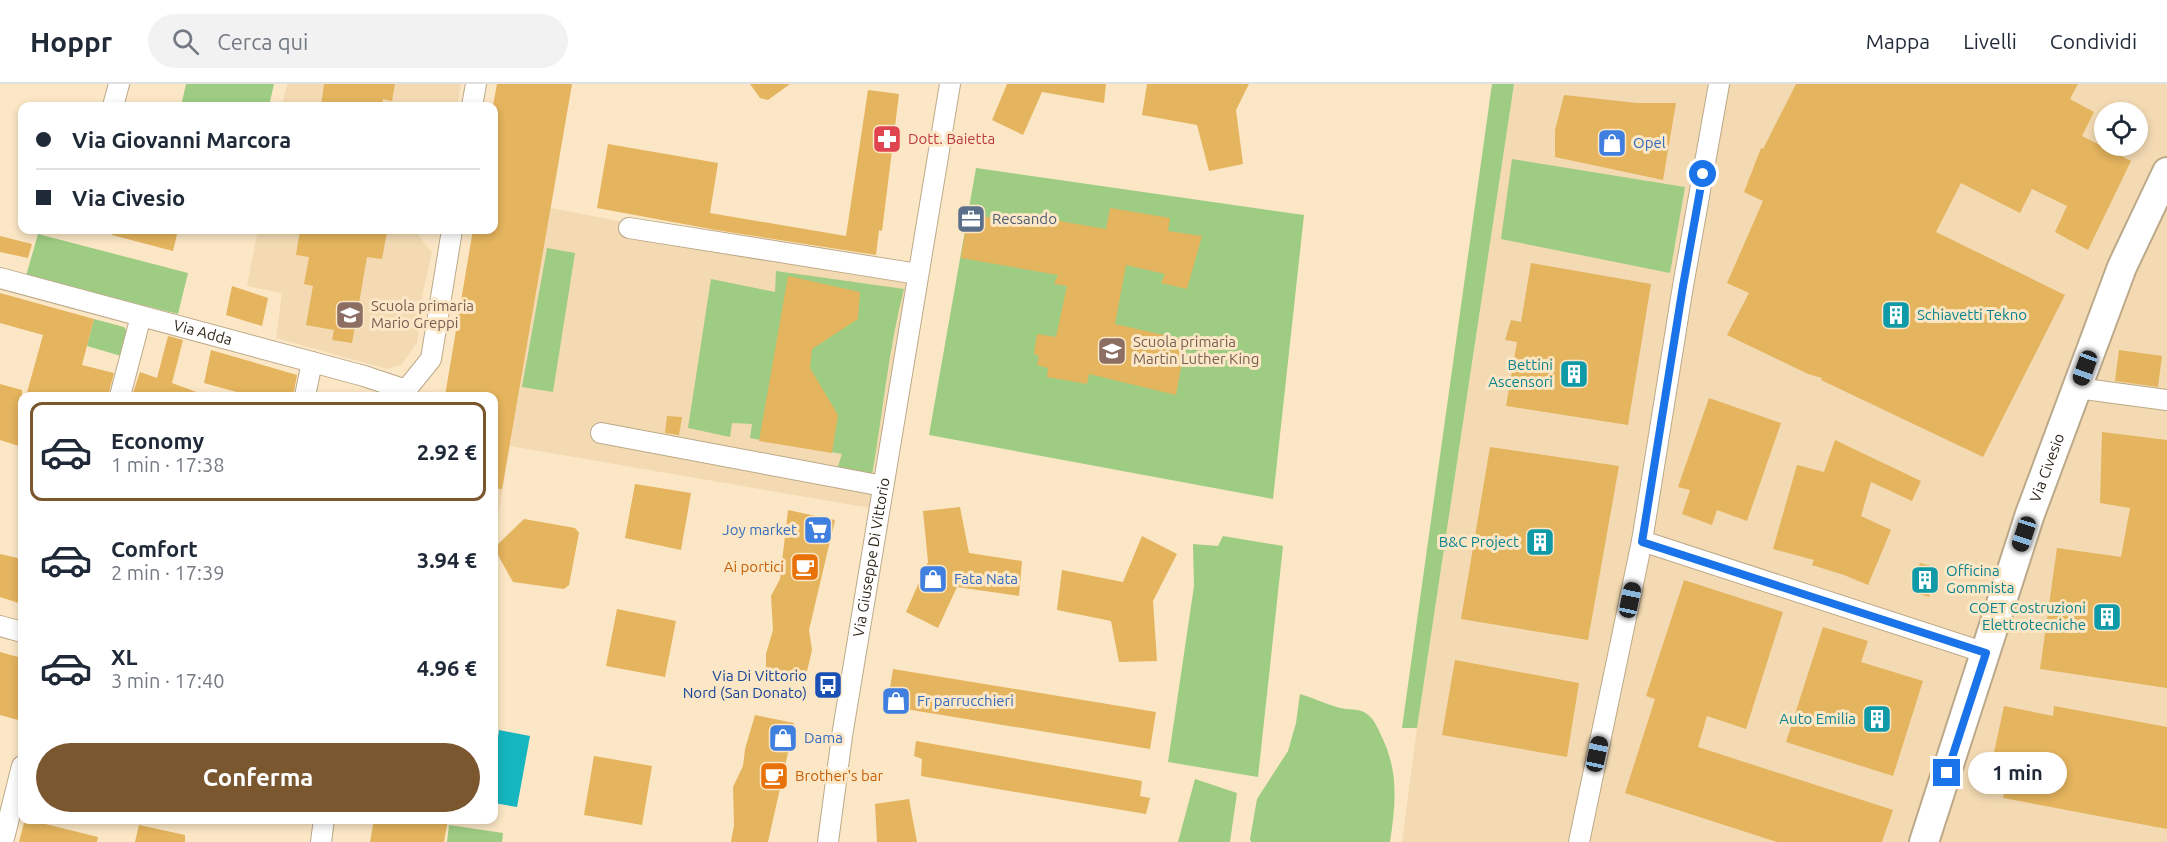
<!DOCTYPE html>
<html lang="it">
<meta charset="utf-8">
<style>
:root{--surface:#fff;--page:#f2f2f3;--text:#1f2937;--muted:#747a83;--line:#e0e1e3;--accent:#7a572f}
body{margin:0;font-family:Ubuntu,sans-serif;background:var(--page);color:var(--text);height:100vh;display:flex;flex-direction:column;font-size:22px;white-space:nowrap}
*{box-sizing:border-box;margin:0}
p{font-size:20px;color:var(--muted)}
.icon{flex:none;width:33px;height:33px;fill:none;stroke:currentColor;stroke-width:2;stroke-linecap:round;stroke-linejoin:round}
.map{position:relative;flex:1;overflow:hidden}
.side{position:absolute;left:18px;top:308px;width:480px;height:432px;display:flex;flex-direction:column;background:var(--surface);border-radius:12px;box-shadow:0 3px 9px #0003}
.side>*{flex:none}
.guide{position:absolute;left:18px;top:18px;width:480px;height:132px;border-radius:12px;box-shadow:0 3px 9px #0003;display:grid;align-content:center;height:132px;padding:0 18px;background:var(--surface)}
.buttons{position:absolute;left:2094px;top:18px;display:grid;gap:12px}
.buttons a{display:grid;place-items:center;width:54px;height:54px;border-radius:50%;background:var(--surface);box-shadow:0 3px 9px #0003;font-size:30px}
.end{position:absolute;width:27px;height:27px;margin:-14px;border:8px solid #1a73e8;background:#fff;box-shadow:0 0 0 3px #fff}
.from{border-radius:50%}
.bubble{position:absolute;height:42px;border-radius:21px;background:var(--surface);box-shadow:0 3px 9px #0003;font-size:20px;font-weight:600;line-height:42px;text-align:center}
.car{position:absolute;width:18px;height:36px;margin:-18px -9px;border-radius:8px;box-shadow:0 0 4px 2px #0007;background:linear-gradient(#222 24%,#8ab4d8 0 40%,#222 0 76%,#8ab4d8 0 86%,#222 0)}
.guide b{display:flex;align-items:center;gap:21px;height:57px;font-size:22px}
.guide b+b{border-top:2px solid var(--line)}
.guide i{width:15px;height:15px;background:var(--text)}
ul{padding:10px 0 0;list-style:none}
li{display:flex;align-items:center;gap:18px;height:99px;margin:0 12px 9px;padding:0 6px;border:3px solid transparent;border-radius:12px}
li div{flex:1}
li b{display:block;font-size:22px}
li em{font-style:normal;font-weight:600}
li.active{border-color:var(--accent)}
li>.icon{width:54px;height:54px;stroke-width:1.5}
.primary-button{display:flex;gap:12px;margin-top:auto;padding:12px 18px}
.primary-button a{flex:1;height:69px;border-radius:36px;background:var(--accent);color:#fff;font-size:24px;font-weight:600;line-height:69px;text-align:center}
header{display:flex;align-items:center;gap:36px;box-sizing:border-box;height:84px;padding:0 30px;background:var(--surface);border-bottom:2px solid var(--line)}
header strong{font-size:28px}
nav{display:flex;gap:33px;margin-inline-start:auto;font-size:21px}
.search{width:420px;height:54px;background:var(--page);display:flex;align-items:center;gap:15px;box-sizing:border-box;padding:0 21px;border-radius:33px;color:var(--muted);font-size:22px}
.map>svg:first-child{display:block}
.built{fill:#f3dab3;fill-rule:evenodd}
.green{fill:#9ecc83}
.water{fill:#16b6c1}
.building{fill:#e4b45e}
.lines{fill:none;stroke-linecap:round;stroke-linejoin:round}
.street-casing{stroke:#bca989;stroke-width:22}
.secondary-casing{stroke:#bca989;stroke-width:32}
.street{stroke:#fff;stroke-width:20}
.secondary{stroke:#fff;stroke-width:28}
.route{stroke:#1a73e8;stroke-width:8}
.labels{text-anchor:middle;stroke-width:6;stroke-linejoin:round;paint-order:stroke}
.health-label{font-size:15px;fill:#be3a42;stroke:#fbe7c5;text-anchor:start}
.shop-label{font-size:15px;fill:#366cbe;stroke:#fbe7c5;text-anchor:start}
.service-label{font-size:15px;fill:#4e5e75;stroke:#fbe7c5;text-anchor:start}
.education-label{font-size:15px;fill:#785e54;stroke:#fbe7c5;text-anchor:start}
.culture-label{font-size:15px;fill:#0d838f;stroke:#fbe7c5;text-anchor:end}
.street-label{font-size:15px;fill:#2e2619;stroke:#fbe7c5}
.food-label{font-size:15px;fill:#c56008;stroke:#fbe7c5;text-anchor:end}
.transit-label{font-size:15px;fill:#164399;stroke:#fbe7c5;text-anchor:end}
</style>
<header>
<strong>Hoppr</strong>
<div class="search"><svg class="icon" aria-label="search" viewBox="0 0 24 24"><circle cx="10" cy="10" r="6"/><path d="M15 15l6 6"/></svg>Cerca qui</div>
<nav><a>Mappa</a><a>Livelli</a><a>Condividi</a></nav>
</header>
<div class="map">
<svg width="2167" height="758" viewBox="0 0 2167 758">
<rect width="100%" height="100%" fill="#fbe7c5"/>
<path class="built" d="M287,0H461L457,22H282Z
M497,0H572L551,124L908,193L870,424L510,362L494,457V312H445L473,146H494L493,22Z
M1514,0H2167V758H1402L1417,644ZM2104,28H2138V62H2104Z
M258,146H420L419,152L432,169L423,208L417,259L401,281L387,285L276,254L282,209L247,202Z"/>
<path class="green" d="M186,0H274L269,22H181Z
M1492,0H1514L1417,644H1402Z
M1512,75L1685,103L1670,189L1501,155Z
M976,84L1304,131L1273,415L929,351Z
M38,150L188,189L178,230L26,192Z
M547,164L575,169L553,308L522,303Z
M776,187L904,205C888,267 883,329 872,391L836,388L842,370L750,354L752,340L732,339L730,353L688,344L711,195L775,208Z
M94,235L124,243L127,248L121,272L87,262Z
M1223,452L1283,462L1258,693L1168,678L1194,502L1193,460L1218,462Z
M1300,610C1313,614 1326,620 1340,624C1348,626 1359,624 1367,630C1373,634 1377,642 1380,649C1399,686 1396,718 1390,758H1251L1250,755L1257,715L1288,667L1296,639Z
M1195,695L1237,709L1230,758H1178Z
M449,741L503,749L502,758H447Z"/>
<path class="water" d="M499,646L530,652L517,723L494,719V680Z"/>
<path class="building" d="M324,0H395L392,17L383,15L382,22H321Z
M497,0H572L502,405L494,404V312H445L473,146H494L493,22Z
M750,0H790L768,16L760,14Z
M1007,0H1106L1104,19L1042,8L1023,51L992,36Z
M1147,0H1249L1236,26L1243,80L1209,87L1197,41L1142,31Z
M1796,0H2078L2070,15L2094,28L2082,52L2131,77L2088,166L2055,148L2067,122L2032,105L2020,129L1961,99L1936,148L2065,211L1983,373L1821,296L1822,294L1808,290L1727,251L1749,209L1727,199L1763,117L1744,108L1761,64L1763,65Z
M868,6L899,10L882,147L879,146L876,171L716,146L597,124L608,60L718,79L710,129L846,152Z
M1564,11L1637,19H1676L1663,96L1555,73V46Z
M1110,124L1170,134L1168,147L1202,152L1187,205L1161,199L1165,190L1126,181L1115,240L1186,256L1176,311L1089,290L1087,300L1047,293L1048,284L1037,281L1039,272L1034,270L1037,250L1056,253L1067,202L1054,200L1058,191L961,174L968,129L1027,141L1031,129L1065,138L1106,145Z
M113,146H178L173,167L112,151Z
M300,146H374L387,148L382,175L367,173L352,259L332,256L334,246L306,241L313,202L304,200L309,173L296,171Z
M0,152L32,160L28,174L0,168Z
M1531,179L1651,200L1628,341L1506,322L1517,258L1505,256L1511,236L1521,238Z
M788,192L860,208L858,235L812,265L810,284L838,331L832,369L759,357Z
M232,202L268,214L262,242L226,231Z
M0,209L94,235L82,281L114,289L108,312H26L43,251L0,239Z
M168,252L183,256L172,299L202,310V312H132L140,288L157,294Z
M211,266L297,291L293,312H251L204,299Z
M2119,266L2162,272L2158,303L2115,297Z
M0,300L22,306V363L0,356Z
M1709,314L1781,339L1747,437L1717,426L1712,441L1682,430L1690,406L1678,403Z
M667,332L682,333L679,351L665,349Z
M2102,348L2167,356V604L2040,585L2057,464L2121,473L2130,424L2100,419Z
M1835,356L1921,397L1912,417L1871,398L1861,432L1891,446L1868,501L1844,491L1812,481L1814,476L1773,465L1797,381L1824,388Z
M1490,363L1619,382L1588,556L1461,535Z
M635,400L691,409L681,466L625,454Z
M960,423L969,469L1022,477L1019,512L957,503L938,544L906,528L928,478L923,427Z
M788,426L835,436L809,546L812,566L804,600L766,591V570L773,546L771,512L780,495Z
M524,435L575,444L579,449L569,501L564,505L513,498L494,464Z
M1142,452L1177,470L1153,517L1157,577L1119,578L1111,537L1057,526L1062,486L1123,498Z
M0,470L22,475V520L0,513Z
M1920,479L1938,484L1929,513L1911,507Z
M1684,496L1783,528L1746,645L1707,632L1698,663L1893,726L1882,758H1777L1625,709L1655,615L1646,612Z
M617,525L676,537L665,593L606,582Z
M1823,543L1868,557L1861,578L1923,597L1893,692L1786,658Z
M0,568L22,574V637L0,631Z
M1455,576L1579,599L1567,673L1442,651Z
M893,585L1156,628L1150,665L887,622Z
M2004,622L2053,632L2054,622L2167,643V745L2003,714L2006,699L1988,696Z
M755,631L794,639L790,660L768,758H731L734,741L733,703L743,682L745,665Z
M916,657L1142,697L1140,712L1150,714L1146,730L921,692L922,675L914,672Z
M594,672L652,682L642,741L584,731Z
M909,715L917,758H877L875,720Z
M25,735L98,753L97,758H19Z
M374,735H448L444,758H370Z
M139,741L185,751V758H135Z"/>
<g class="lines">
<g class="street-casing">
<g id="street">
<path d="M113,22L119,0"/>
<path d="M472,22L476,0"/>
<path d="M629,144L918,190"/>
<path id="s1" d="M0,194L364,292L406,306"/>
<path d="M2077,304L2167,316"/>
<path d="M406,306L431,275L452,146"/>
<path d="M120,312L141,232"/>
<path d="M305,312L312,278"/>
<path d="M601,349L883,402"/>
<path d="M1642,457L1986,569"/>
<path d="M0,542L22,548"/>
<path d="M3,758L22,682"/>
<path d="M321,758L324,735"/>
<path id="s2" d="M828,758L842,652L950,0"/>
<path d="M1579,758L1642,457L1683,202L1719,0"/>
</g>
</g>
<g class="secondary-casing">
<g id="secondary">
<path id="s3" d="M1924,758L2030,430L2122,183L2167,88"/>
</g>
</g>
<use href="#street" class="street"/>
<use href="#secondary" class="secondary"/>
</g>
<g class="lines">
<path class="route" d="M1703,90L1683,202L1642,458L1986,569L1947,689"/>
</g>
<defs>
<g id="pharmacy-square" transform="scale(1.5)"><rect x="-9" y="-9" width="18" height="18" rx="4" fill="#e0444e" stroke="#fbe7c5"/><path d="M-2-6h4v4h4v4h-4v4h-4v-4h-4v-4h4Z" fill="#fff"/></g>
<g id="shop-square" transform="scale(1.5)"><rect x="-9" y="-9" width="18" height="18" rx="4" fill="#3f7fe0" stroke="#fbe7c5"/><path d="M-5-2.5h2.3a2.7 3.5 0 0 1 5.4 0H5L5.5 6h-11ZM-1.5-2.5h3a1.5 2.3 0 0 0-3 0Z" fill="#fff"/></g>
<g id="office-square" transform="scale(1.5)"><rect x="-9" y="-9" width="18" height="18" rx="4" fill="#5c6f8a" stroke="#fbe7c5"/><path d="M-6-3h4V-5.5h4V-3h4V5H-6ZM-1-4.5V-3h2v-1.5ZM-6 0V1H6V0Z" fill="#fff"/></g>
<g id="school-square" transform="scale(1.5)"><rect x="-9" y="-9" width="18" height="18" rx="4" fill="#8d6e63" stroke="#fbe7c5"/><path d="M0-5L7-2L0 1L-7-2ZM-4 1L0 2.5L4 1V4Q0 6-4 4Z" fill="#fff"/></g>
<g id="building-square" transform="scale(1.5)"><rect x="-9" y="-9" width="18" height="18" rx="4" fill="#0f9aa8" stroke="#fbe7c5"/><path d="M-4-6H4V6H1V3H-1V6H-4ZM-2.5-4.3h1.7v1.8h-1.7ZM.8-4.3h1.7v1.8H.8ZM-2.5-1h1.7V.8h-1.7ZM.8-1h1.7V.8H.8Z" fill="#fff"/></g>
<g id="supermarket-square" transform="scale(1.5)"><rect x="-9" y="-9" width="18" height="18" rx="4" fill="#3f7fe0" stroke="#fbe7c5"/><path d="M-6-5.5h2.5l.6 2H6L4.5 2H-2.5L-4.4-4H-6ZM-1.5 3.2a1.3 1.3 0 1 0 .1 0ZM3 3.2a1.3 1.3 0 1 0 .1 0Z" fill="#fff"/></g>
<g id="cafe-square" transform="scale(1.5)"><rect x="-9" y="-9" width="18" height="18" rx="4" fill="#e8710a" stroke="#fbe7c5"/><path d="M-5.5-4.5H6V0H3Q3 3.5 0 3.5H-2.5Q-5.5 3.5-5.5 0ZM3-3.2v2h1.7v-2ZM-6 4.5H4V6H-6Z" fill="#fff"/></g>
<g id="bus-square" transform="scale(1.5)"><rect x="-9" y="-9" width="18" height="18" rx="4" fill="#1a4fb4" stroke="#fbe7c5"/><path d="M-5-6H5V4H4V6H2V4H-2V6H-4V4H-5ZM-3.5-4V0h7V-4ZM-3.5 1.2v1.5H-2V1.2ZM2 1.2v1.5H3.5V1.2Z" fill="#fff"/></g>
</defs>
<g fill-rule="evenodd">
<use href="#pharmacy-square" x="887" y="55"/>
<use href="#shop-square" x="1612" y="59"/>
<use href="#office-square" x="971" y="135"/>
<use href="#school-square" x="350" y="231"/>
<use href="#building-square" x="1896" y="231"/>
<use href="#school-square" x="1112" y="267"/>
<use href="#building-square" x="1574" y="290"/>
<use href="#supermarket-square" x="818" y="446"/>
<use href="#building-square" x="1540" y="458"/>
<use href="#cafe-square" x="805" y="483"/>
<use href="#shop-square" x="933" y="495"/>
<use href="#building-square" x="1925" y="496"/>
<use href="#building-square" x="2107" y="533"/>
<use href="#bus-square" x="828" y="601"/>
<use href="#shop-square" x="896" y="617"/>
<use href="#building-square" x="1877" y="635"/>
<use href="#shop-square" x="783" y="654"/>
<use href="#cafe-square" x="774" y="692"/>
</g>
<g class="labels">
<g class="health-label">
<text x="908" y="60">Dott. Baietta</text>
</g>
<g class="shop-label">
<text x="1633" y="64">Opel</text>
<text x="797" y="451" text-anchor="end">Joy market</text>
<text x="954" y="500">Fata Nata</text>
<text x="917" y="622">Fr parrucchieri</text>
<text x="804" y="659">Dama</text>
</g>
<g class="service-label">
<text x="992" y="140">Recsando</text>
</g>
<g class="education-label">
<text x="371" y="227">Scuola primaria<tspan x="371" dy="17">Mario Greppi</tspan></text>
<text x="1133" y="263">Scuola primaria<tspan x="1133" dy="17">Martin Luther King</tspan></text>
</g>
<g class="culture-label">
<text x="1917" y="236" text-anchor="start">Schiavetti Tekno</text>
<text x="1553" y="286">Bettini<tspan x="1553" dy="17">Ascensori</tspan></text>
<text x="1519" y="463">B&amp;C Project</text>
<text x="1946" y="492" text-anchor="start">Officina<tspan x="1946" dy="17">Gommista</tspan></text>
<text x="2086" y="529">COET Costruzioni<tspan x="2086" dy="17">Elettrotecniche</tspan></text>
<text x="1856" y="640">Auto Emilia</text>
</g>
<g class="street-label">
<text dy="5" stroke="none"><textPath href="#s1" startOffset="210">Via Adda</textPath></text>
<text dy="5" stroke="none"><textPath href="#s3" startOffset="394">Via Civesio</textPath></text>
<text dy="5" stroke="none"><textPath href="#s2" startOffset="288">Via Giuseppe Di Vittorio</textPath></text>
</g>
<g class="food-label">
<text x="784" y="488">Ai portici</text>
<text x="795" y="697" text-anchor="start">Brother's bar</text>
</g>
<g class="transit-label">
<text x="807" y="597">Via Di Vittorio<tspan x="807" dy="17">Nord (San Donato)</tspan></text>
</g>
</g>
</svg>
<div class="buttons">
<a><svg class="icon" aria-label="locate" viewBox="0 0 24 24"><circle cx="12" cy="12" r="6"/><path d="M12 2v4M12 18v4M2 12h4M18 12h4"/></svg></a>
</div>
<i class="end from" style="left:1703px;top:90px"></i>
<i class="end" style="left:1947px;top:689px"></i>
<div class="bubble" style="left:1968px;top:668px;width:99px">1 min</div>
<i class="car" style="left:2085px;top:284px;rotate:200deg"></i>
<i class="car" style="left:2024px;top:450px;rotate:198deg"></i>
<i class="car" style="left:1630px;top:516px;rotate:12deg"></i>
<i class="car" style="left:1597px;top:670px;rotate:12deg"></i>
<div class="guide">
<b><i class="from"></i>Via Giovanni Marcora</b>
<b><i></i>Via Civesio</b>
</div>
<section class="side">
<ul>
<li class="active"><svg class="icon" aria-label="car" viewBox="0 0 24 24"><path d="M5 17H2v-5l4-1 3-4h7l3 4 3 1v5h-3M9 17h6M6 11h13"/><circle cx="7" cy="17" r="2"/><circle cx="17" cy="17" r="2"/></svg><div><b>Economy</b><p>1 min · 17:38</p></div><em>2.92 €</em></li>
<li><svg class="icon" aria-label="car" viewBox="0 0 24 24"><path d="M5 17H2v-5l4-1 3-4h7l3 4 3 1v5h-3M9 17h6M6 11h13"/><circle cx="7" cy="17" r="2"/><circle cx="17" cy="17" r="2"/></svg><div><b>Comfort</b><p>2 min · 17:39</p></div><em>3.94 €</em></li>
<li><svg class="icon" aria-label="car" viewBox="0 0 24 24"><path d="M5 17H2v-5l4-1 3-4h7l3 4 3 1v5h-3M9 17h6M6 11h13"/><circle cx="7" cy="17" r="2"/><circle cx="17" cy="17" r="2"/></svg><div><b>XL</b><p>3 min · 17:40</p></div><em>4.96 €</em></li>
</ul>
<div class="primary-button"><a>Conferma</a></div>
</section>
</div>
